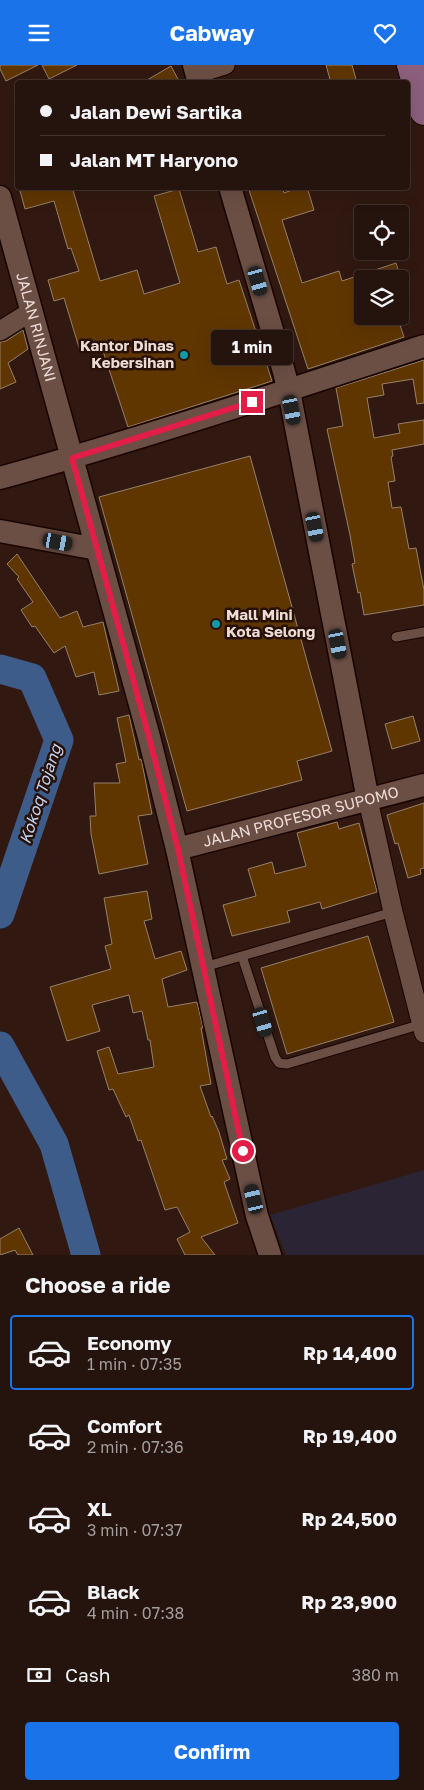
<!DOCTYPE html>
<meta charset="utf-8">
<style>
:root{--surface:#25130d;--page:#31201b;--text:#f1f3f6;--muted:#a39e9d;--line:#42322e;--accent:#1a73e8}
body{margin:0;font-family:"Golos Text",sans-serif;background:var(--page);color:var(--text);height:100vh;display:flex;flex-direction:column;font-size:19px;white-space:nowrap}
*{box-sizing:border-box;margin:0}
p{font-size:16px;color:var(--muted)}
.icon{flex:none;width:28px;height:28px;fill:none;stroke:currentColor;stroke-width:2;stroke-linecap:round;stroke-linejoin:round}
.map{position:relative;height:1190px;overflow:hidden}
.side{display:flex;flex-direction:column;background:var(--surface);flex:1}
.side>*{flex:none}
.banner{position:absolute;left:15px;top:15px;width:395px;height:110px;border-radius:5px;box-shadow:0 5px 20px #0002,0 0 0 1px var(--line);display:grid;align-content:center;height:110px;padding:0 25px;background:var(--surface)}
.fabs{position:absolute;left:354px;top:140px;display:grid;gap:10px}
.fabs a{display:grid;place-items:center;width:55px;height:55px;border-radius:5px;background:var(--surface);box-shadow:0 5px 20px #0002,0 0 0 1px var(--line);font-size:25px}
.end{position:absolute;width:22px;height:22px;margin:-11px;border:6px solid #e11d48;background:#fff;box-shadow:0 0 0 2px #fff}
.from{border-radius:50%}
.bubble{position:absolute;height:35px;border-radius:5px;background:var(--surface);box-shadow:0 5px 20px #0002,0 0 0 1px var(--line);font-size:16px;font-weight:700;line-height:35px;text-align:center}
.car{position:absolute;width:15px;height:30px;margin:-15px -8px;border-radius:6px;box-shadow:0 0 4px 1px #0007;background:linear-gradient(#222 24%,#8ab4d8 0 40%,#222 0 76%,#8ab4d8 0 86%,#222 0)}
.banner b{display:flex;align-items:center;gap:18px;height:48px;font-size:19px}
.banner b+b{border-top:1px solid var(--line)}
.banner i{width:12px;height:12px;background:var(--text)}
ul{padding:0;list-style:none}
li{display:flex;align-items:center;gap:15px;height:75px;margin:0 10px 8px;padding:0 15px;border:2px solid transparent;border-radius:5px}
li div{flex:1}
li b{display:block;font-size:19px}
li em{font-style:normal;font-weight:700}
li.current{border-color:var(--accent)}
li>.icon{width:45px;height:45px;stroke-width:1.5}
h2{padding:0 25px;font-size:22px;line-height:60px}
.pay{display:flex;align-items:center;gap:12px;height:55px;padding:0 25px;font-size:19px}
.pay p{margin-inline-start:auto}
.cta{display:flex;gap:10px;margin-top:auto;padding:10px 25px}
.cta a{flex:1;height:58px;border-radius:5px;background:var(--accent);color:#fff;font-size:20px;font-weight:700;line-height:58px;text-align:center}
header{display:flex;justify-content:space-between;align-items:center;height:65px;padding:0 25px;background:var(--accent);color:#fff;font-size:22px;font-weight:700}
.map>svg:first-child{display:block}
.education{fill:#2b2434}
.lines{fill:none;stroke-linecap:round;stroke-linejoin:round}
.river{stroke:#3e5c8a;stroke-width:29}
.building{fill:#5f3600;stroke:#96806b}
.service-casing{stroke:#180401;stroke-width:11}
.minor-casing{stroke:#180401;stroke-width:21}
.tertiary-casing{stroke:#180401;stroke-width:25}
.primary-casing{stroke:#180401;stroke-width:30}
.service{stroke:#6b4f45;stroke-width:9}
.minor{stroke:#6b4f45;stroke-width:19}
.tertiary{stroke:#6b4f45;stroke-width:22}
.primary{stroke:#8b5f7d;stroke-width:28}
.route{stroke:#e11d48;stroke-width:6}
.culture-dot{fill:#0f9aa8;stroke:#271008;stroke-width:2}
.labels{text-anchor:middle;stroke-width:5;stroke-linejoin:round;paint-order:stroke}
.street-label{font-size:15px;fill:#eddcd6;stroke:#271008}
.poi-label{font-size:15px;font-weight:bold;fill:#eddcd6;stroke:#271008;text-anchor:end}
.water-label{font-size:16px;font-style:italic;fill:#c1d4f1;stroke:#271008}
</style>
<header><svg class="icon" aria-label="menu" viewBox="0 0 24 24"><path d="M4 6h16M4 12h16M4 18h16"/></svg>Cabway<svg class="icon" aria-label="heart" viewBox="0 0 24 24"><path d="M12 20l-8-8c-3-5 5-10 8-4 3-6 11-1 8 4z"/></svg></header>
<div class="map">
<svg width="424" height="1190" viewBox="0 0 424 1190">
<rect width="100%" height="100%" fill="#311911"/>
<path class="education" d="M424,1105V1190H286L270,1150Z"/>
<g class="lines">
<path class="river" d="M0,604L32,613L59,675L0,849
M0,981L54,1079L86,1190"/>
</g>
<path class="building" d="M0,0H38L6,16L0,4Z
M42,0H77L49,14Z
M326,0H352L357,18H331Z
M171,1L180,18H142Z
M19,122H72L100,216L137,205L144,229L180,218L154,131L179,124L198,187L216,182L227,219L239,215L272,316L128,362L101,280L80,286L64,233L54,236L48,215L79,206L71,183L68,184L54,136L25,144Z
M248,122H282L284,128L300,122H307L314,145L282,155L302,218L339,206L342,216L396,198L401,214H362V251H397L404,272L308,304Z
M23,265L28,284L8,298L16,317L0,324V277L6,276Z
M424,295V338L417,339L413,314L382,319L384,330L367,333L374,373L400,368L398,359L424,355V379L392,385L393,391L391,392L395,416L388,417L392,443L401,442L409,484L416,483L424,525V540L364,550L360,527L358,528L352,499L355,498L350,470L327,364L343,361L336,323Z
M250,391L332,686L297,696L302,715L187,746L99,432Z
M17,489L60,553L77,546L83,562L103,557L119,626L99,630L94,607L76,612L65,581L54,588L35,561L32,562L21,545L33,537L17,514L19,512L7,499Z
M129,650L139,695L141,694L142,698L152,749L138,751L148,799L99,809L91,769L90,751H96L94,718H120L116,699L126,697L117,653Z
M413,651L420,676L392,684L385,659Z
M424,738V803L420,804L421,809L408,813L398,778L395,779L387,750Z
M337,757L339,764L359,758L377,827L322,844L320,837L287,846L290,857L232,871L223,840L256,831L248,804L272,797L275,809L306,801L297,768Z
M147,826L152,854L144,856L155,894L181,886L187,905L162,914L168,942L197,937L203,963H201L211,1019L200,1021L211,1052L212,1051L219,1067L227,1094L222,1095L230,1114L224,1117L238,1158L201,1172L215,1190H185L177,1174L190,1167L177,1142L165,1145L141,1075L138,1076L129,1050L126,1052L113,1024L109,1025L97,986L109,982L118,1009L154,1002L150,975H148L142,946L133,948L129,930L92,940L100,966L67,976L50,922L111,904L105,881L112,879L104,833Z
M368,871L394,957L287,989L261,903Z
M19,1163L33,1190H18L15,1185L0,1190V1174Z"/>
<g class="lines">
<g class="service-casing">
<path id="service" d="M396,572L424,567
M242,891L269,974L275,992L279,998L287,999L422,959
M204,902L393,847"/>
</g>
<g class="minor-casing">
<path id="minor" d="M196,9L225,0
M0,266L32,246
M368,735L393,847L424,968"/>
</g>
<g class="tertiary-casing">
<g id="tertiary">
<path d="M194,0L199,18"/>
<path d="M230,122L280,292L289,326L368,735"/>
<path id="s1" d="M0,132L149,672L177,784L257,1151L270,1190"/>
<path d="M0,413C143,373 283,327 424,281"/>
<path d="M0,466L97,484"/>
<path id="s2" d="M177,784L424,720"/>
</g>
</g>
<g class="primary-casing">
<path id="primary" d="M411,0L424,46"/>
</g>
<use href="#service" class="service"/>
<use href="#minor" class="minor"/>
<use href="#tertiary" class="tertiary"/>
<use href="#primary" class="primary"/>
</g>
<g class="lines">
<path class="route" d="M243,1086L178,784L149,672L72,393L252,337"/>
</g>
<g class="culture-dot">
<circle cx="184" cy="290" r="5"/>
<circle cx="216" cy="559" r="5"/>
</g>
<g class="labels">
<g class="street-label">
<text dy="5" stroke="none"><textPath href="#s1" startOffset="135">JALAN RINJANI</textPath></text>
<text dy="5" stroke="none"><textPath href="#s2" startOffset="128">JALAN PROFESOR SUPOMO</textPath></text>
</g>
<g class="poi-label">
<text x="174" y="286">Kantor Dinas<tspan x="174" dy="17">Kebersihan</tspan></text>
<text x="226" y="555" text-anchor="start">Mall Mini<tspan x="226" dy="17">Kota Selong</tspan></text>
</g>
<g class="water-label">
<text transform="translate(40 729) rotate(-72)" y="6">Kokoq Tojang</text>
</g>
</g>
</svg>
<div class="fabs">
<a><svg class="icon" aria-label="locate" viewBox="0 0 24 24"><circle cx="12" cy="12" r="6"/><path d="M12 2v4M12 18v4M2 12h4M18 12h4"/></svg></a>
<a><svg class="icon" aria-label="layers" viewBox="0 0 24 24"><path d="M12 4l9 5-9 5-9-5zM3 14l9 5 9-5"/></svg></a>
</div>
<i class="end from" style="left:243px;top:1086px"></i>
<i class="end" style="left:252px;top:337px"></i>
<div class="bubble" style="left:211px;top:265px;width:82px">1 min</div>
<i class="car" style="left:258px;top:216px;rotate:164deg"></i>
<i class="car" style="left:292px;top:345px;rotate:169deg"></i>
<i class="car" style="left:315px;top:462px;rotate:169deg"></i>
<i class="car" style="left:58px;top:477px;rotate:100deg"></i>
<i class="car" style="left:338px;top:579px;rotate:169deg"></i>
<i class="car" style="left:263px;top:957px;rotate:163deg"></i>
<i class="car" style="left:254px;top:1134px;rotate:347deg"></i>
<div class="banner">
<b><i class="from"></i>Jalan Dewi Sartika</b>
<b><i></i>Jalan MT Haryono</b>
</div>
</div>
<section class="side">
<h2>Choose a ride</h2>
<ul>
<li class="current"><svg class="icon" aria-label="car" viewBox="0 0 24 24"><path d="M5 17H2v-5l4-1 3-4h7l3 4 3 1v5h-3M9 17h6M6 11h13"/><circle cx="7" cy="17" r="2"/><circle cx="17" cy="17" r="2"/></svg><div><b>Economy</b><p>1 min · 07:35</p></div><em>Rp 14,400</em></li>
<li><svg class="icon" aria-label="car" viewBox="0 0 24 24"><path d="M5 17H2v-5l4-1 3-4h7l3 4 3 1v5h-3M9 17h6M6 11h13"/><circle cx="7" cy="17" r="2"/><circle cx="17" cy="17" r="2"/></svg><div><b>Comfort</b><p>2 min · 07:36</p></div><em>Rp 19,400</em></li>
<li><svg class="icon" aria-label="car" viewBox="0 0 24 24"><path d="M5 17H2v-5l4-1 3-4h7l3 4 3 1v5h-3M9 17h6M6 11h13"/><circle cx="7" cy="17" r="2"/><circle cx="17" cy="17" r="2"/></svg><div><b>XL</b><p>3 min · 07:37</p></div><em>Rp 24,500</em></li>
<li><svg class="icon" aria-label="car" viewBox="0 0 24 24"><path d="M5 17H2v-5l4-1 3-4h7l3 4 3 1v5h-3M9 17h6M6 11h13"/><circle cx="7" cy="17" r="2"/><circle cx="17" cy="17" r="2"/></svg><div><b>Black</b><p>4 min · 07:38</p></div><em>Rp 23,900</em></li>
</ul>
<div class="pay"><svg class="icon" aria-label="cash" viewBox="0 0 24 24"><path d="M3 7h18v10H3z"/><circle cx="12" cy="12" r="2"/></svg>Cash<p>380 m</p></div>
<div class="cta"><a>Confirm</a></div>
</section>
